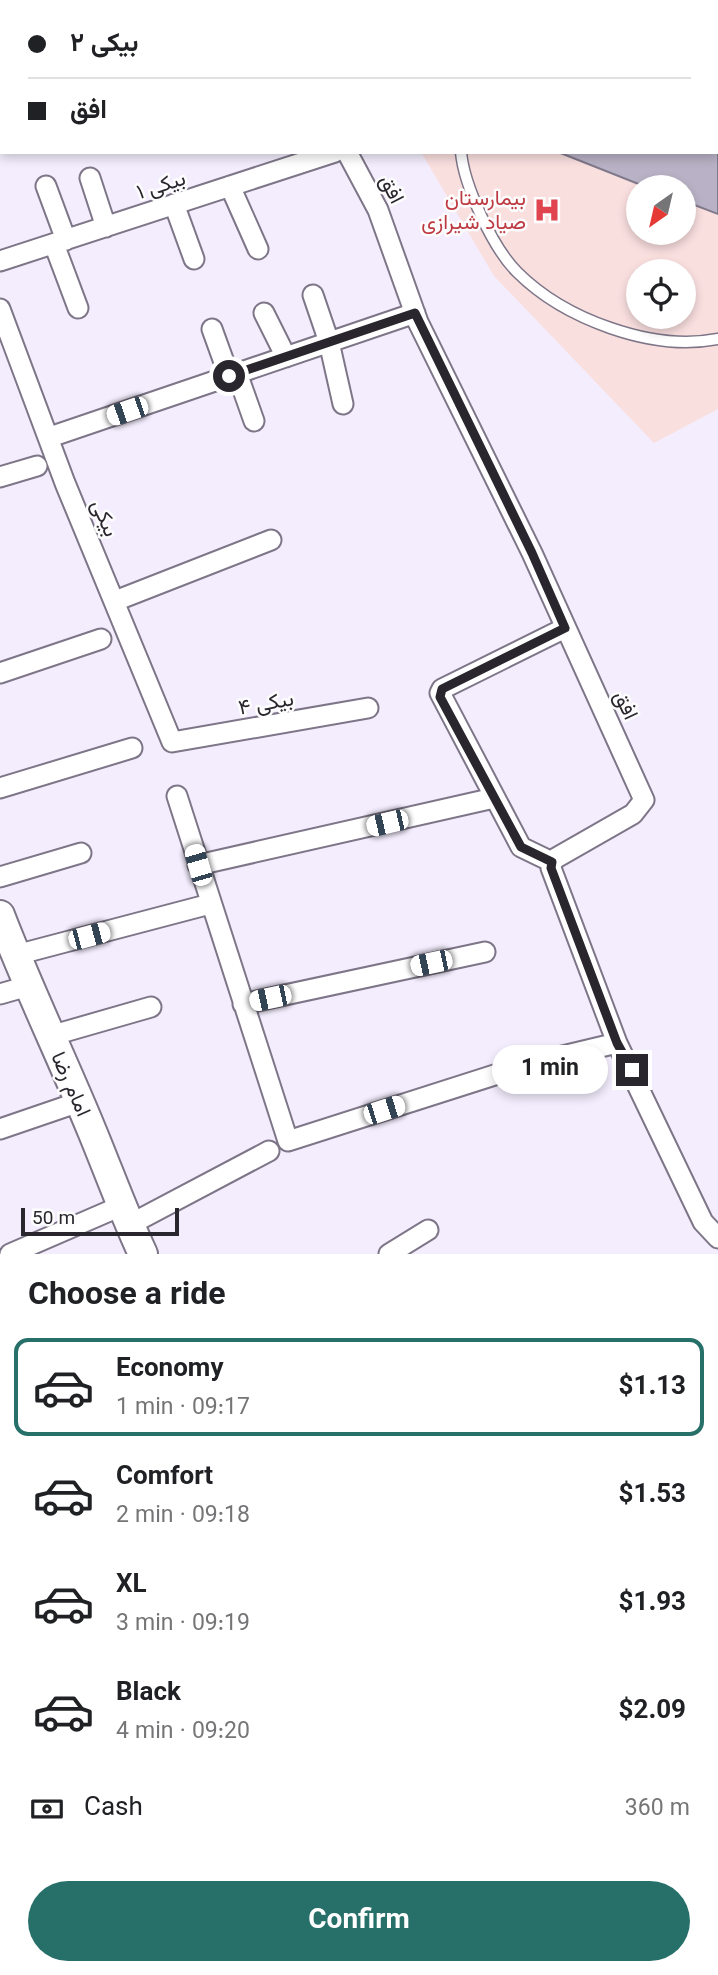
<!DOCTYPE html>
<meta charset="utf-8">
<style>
:root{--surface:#fff;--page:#f6f6f6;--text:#202124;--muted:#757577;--line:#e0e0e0;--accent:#27706a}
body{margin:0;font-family:Georgia,Vazirmatn,serif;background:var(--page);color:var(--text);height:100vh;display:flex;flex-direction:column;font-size:26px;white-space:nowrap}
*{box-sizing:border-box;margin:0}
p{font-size:23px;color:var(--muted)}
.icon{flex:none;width:38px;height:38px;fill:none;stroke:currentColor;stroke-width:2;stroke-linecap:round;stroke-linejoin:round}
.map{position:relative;height:1254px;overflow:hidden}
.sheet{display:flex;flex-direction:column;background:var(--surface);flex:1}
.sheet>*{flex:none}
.banner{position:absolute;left:0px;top:0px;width:719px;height:154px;box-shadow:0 4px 10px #0003;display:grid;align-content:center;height:154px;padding:0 28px;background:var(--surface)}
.needle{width:46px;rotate:214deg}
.buttons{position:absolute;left:626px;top:175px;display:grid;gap:14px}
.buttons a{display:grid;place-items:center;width:70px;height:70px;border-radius:50%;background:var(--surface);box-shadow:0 4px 10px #0003;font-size:35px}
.scale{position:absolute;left:21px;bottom:18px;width:158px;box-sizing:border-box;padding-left:7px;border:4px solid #29262e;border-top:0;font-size:19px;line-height:24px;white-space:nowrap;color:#29262e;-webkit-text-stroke:5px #fdfdfd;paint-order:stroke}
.end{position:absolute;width:32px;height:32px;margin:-16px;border:9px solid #29262e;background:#fff;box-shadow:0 0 0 4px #fff}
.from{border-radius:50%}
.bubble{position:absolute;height:49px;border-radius:24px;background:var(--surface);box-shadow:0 4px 10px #0003;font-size:23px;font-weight:700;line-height:49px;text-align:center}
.car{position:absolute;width:21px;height:42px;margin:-21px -10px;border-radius:9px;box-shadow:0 0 5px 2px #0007;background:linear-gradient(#fff 24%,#345 0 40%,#fff 0 76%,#345 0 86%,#fff 0)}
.banner b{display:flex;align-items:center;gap:24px;height:66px;font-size:26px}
.banner b+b{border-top:2px solid var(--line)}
.banner i{width:18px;height:18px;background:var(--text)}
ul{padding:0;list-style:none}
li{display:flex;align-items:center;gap:21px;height:98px;margin:0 14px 10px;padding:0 14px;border:4px solid transparent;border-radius:14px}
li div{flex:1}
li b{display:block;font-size:26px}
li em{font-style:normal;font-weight:700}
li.selected{border-color:var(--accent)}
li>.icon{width:63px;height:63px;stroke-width:1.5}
h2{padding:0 28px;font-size:32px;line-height:84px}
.pay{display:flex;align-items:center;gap:18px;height:77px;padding:0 28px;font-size:26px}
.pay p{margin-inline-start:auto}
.cta{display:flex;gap:14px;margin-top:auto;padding:14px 28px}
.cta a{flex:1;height:80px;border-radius:42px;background:var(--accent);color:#fff;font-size:28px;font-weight:700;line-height:80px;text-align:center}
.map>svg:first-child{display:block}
.medical{fill:#fadfdf;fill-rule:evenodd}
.building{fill:#b9b1c5;stroke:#80798b;stroke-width:2}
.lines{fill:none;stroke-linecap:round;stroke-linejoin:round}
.service-casing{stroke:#7e7688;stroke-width:13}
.minor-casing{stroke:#7e7688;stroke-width:23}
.secondary-casing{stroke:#7e7688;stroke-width:32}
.service{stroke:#fff;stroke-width:10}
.minor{stroke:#fff;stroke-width:19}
.secondary{stroke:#fff;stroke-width:28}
.route{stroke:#29262e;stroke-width:9}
.labels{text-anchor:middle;stroke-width:5;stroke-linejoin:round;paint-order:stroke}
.street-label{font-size:21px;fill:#29262e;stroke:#fdfdfd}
.health-label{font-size:21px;fill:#be3a42;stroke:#fdfdfd;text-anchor:end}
</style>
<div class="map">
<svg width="718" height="1254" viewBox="0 0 718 1254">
<rect width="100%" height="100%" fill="#f3edfd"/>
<path class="medical" d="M360,0H718V409L654,443L494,276L421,152H718V2H357ZM639,187H684V233H639ZM639,271H684V317H639Z"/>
<path class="building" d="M558,152H718V214L684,201V187H646Z"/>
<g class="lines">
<g class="service-casing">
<path id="service" d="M500,2L501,0
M461,152C464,186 493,248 517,272C564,319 652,352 718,339"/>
</g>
<g class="minor-casing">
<path id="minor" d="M252,0L253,2
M172,2L177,0
M0,60H2
M347,152L378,210L418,322L532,553L644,800L633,814L556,858L552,862L551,868L617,1043L703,1222L718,1238
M90,178L106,227
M46,186L66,240
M230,186L258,249
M174,204L194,259
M54,244L78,308
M0,261L335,152
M313,295L329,342L343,404
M0,309L65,483L172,742L368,708
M264,313L286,357
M212,329L229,376
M237,373L254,421
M50,437L415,313
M0,477L37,466
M115,601L271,540
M0,673L101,639
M0,788L132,748
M177,796L288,1141L529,1064L617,1043
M552,862L521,847L440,693L442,689L565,628
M198,865L494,798
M0,877L81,853
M16,955L210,904
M0,994L28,986
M243,1004L485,952
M50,1036L151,1007
M0,1129L79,1102
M129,1225L269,1151
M10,1254L121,1206
M389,1254L428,1230"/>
</g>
<g class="secondary-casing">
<path id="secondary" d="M0,915C28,988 62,1058 92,1131C109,1172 124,1214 143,1254"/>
</g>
<use href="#service" class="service"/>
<use href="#minor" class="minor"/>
<use href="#secondary" class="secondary"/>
</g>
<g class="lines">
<path class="route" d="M229,376L415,313L532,553L565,628L442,689L440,697L521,847L552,862L551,868L617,1043L632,1070"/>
</g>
<defs>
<g id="hospital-bare" transform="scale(2.1)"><path d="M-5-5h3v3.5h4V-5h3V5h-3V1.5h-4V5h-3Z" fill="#e0444e" stroke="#fdfdfd" stroke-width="2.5" paint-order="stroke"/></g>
</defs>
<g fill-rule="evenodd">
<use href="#hospital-bare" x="547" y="210"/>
</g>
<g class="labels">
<g class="street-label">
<text transform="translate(161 185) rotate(-18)" y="7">۱ بیکی</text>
<text transform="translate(392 189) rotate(63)" y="7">افق</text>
<text transform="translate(105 518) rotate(67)" y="7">بیکی</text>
<text transform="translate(266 703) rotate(-10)" y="7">۴ بیکی</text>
<text transform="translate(626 705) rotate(65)" y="7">افق</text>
<text transform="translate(71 1084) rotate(66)" y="7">امام رضا</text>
</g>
<g class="health-label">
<text x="526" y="205">بیمارستان<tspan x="526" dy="24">صیاد شیرازی</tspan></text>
</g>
</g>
</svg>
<div class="buttons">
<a><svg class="needle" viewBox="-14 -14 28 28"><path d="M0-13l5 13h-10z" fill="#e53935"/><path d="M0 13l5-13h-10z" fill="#757577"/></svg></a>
<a><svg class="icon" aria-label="locate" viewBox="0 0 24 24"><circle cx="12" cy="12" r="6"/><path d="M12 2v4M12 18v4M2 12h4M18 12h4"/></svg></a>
</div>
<div class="scale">50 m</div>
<i class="end from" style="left:229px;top:376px"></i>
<i class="end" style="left:632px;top:1070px"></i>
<div class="bubble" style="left:492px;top:1045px;width:116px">1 min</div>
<i class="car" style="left:127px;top:411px;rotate:251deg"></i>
<i class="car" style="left:387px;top:823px;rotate:257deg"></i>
<i class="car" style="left:198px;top:865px;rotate:344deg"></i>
<i class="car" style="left:89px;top:936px;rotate:75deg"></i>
<i class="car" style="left:431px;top:963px;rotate:258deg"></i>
<i class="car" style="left:270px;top:998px;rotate:258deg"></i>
<i class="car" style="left:384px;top:1110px;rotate:72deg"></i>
<div class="banner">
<b><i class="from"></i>۲ بیکی</b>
<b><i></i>افق</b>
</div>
</div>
<section class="sheet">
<h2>Choose a ride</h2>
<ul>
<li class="selected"><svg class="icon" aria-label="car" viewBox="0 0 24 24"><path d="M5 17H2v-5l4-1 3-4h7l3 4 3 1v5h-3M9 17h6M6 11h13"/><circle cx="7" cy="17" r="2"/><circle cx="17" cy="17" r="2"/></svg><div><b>Economy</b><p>1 min · 09:17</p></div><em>$1.13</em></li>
<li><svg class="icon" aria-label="car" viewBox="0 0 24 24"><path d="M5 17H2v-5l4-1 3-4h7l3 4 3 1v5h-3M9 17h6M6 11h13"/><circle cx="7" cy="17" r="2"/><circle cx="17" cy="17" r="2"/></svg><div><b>Comfort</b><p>2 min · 09:18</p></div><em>$1.53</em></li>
<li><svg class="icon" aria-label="car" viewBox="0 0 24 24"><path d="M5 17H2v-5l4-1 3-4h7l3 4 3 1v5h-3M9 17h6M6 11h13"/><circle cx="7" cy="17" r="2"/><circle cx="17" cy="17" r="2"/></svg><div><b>XL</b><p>3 min · 09:19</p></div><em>$1.93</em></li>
<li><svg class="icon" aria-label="car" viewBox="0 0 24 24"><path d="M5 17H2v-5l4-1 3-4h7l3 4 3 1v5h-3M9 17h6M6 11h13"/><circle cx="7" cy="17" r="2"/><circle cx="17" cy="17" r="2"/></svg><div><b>Black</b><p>4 min · 09:20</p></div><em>$2.09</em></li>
</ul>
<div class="pay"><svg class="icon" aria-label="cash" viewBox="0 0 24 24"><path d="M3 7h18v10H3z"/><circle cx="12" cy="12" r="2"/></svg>Cash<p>360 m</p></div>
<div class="cta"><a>Confirm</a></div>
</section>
